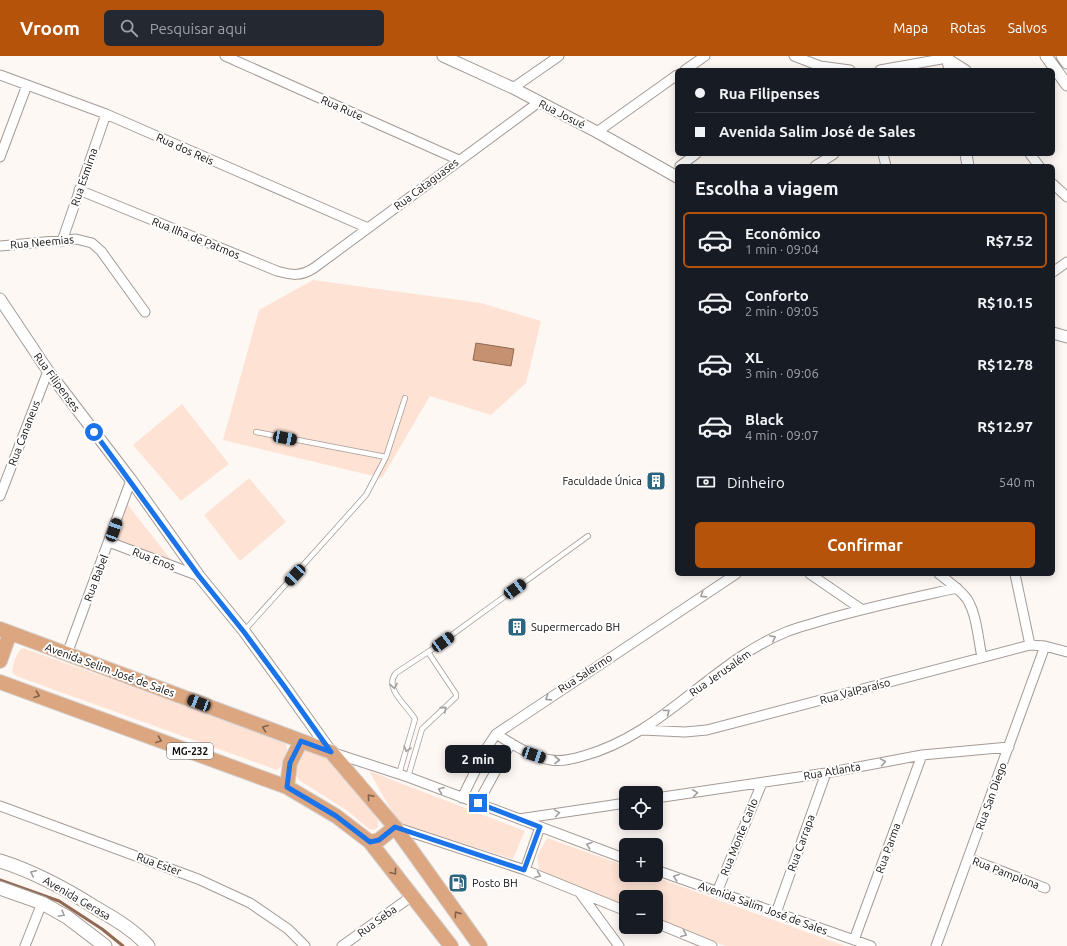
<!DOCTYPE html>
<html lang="pt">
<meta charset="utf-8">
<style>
:root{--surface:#171b24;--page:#242831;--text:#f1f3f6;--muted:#9ea1a6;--line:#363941;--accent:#b45309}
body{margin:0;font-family:Ubuntu,sans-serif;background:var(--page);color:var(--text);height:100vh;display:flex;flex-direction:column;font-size:15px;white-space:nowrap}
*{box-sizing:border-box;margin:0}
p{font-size:13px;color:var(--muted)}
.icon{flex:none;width:22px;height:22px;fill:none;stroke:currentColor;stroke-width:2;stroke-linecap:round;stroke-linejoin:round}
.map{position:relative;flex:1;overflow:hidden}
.drawer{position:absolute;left:675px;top:108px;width:380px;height:412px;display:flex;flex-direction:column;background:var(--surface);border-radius:6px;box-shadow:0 2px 10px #0003}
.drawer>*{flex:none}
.top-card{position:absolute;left:675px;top:12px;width:380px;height:88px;border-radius:6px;box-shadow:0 2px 10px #0003;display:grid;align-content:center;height:88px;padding:0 20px;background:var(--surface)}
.controls{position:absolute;left:619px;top:730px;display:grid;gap:8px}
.controls a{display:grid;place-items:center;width:44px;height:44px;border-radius:6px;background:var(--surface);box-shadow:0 2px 10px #0003;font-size:20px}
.end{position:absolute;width:18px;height:18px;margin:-9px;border:5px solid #1a73e8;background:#fff;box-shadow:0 0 0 2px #fff}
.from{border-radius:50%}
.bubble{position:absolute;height:28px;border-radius:6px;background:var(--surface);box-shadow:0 2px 10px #0003;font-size:13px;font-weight:700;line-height:28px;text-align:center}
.car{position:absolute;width:12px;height:24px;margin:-12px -6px;border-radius:5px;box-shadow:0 0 3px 1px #0007;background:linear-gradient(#222 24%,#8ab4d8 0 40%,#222 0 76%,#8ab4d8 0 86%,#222 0)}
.top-card b{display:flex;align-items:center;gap:14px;height:38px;font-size:15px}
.top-card b+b{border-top:1px solid var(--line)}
.top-card i{width:10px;height:10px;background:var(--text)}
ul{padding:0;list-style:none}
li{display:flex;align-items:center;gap:12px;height:56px;margin:0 8px 6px;padding:0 12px;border:2px solid transparent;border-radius:6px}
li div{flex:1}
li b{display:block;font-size:15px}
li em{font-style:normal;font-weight:700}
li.active{border-color:var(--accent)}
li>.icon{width:36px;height:36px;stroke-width:1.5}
h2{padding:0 20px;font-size:18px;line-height:48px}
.pay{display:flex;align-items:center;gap:10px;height:44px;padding:0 20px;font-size:15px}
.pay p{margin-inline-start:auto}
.action{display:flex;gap:8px;margin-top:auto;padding:8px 20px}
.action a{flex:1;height:46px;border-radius:6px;background:var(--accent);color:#fff;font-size:16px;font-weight:700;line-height:46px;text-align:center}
header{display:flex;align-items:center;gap:24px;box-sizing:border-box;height:56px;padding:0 20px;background:var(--accent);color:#fff}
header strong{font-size:19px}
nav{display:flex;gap:22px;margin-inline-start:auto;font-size:14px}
.search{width:280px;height:36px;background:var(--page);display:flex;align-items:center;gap:10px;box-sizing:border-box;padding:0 14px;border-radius:6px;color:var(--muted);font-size:15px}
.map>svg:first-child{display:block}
.green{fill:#fee3d4}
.water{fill:#c69170;stroke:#8f6952}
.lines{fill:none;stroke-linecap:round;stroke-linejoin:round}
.stream{stroke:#8f6952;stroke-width:3}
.service-casing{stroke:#a59b95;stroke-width:6}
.minor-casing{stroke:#a59b95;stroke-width:11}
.tertiary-casing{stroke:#a59b95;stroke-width:13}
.secondary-casing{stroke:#a59b95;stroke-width:15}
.primary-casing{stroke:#d4d3d3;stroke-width:16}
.service{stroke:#fff;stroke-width:4.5}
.minor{stroke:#fff;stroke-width:9}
.tertiary{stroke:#fff;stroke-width:11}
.secondary{stroke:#fff;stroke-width:13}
.primary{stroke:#dca780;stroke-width:14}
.oneway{stroke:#9f9e9d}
.oneway2{stroke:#80624b}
.route{stroke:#1a73e8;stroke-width:5}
.labels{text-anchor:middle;stroke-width:4;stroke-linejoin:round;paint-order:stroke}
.shield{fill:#fff;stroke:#585654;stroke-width:1}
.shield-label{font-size:10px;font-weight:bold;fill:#100d0b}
.street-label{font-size:11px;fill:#100d0b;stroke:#fff}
.poi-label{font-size:11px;fill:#100d0b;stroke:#fff;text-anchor:start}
</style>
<header>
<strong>Vroom</strong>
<div class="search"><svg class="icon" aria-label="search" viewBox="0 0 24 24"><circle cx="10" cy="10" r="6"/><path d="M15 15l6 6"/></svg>Pesquisar aqui</div>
<nav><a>Mapa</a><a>Rotas</a><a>Salvos</a></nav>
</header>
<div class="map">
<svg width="1067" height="890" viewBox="0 0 1067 890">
<rect width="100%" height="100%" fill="#fef8f4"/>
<path class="green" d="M313,224L481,247L541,265L526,327L491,359L430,340L382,422L223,384L259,254Z
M182,348L229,408L181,445L133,389Z
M249,422L286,466L240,505L204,459Z
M120,439L176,510L106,481Z
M23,592L285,685C289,697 287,706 277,714L16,620L12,616C13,608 16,596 23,592Z
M305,695C330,693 365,745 378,764V771L374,774L369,773L349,756L299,724L294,715L301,697Z
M369,715L525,775L513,803L399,768Z
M547,782L626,810V819H650L845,890H725L656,863V841H626V851L549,820L539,813L537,800Z"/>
<path class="water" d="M476,287L514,293L511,310L473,304Z"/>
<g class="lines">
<path class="stream" d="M0,824L59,845L102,873L123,890"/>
<g class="service-casing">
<path id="service" d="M256,376L386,401
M244,575L366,439L386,401L405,342
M399,718L415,663C408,650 383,633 396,617L431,594L588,480
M408,721L422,673L456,641V638L428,596"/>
</g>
<g class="minor-casing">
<path id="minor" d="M225,0L459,104
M794,0L820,10L850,14
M685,14L705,0
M880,14L947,2L966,14
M0,19L106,58L368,172
M513,32L559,0
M597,76L677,19
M883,98L886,110
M1030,98L1039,110
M0,101L27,29
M680,110L696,98
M815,110L834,98
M1053,128L1067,141
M79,134L277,215C292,219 300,221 314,212L539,46
M62,185L106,58
M0,190L76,183L92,187L101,195L145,256
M1053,216L1067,206
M0,440L48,315
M109,486L199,520
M810,518L861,553
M939,518C949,526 960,533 967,543C977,559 978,583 982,601
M1015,518L1030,589
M67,598L131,424
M642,674L685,676L707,674L1030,589L1045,590L1067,596
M496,678C512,688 532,701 551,704C561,706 573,703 583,700C662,679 712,606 786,576C798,571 812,568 824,564C868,551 912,542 957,532
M334,697L408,721L626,803
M462,742L486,693L496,678L736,518
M656,742L826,717L922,699L1009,691
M478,747L511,687
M0,750L198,823L250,847L288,873L305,890
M519,763L626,747
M395,771L525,814L626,855
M968,802L1045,832
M525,814L540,771
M656,814L871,890
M717,836L762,727
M580,837L619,890
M776,857L826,717
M656,867L712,890
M854,884L922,699
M25,890L42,847
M342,890L412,840
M936,890L1045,590"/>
</g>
<g class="tertiary-casing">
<path id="tertiary" d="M443,0L513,32L597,76L677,121
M947,0L950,14
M1046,0L1067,29
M1062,0L1067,7
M966,98L968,110
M0,243L48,315L131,424L199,520L244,575L284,630L331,696
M1053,277L1067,281"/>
</g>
<g class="secondary-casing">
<path id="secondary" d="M0,805C35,816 66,833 96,852C115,863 134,874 148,890
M0,832L42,847L67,861L105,890"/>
</g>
<g class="primary-casing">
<path id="primary" d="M0,573L331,696L395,771L480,890
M0,605L10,577
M0,626L287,731L336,760L370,786L451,890
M287,731L290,707L301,685
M370,786L379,784L395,771"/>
</g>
<use href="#service" class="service"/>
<use href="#minor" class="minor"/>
<use href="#tertiary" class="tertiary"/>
<use href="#secondary" class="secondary"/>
<use href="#primary" class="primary"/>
</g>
<defs><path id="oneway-chevron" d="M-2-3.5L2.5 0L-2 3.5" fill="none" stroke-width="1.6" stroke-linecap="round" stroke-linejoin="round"/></defs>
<g class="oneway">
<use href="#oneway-chevron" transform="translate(703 539) rotate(147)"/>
<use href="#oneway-chevron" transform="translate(773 582) rotate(-26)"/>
<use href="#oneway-chevron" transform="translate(394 630) rotate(80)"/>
<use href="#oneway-chevron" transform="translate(548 642) rotate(147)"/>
<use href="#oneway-chevron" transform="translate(444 653) rotate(-41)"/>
<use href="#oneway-chevron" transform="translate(667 656) rotate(-37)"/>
<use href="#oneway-chevron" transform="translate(407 693) rotate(106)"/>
<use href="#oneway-chevron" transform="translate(557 704)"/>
<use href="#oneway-chevron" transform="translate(883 706) rotate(-10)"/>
<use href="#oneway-chevron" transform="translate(441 734) rotate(-159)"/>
<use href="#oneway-chevron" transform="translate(695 737) rotate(-8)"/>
<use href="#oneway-chevron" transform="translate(557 757) rotate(-9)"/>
<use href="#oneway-chevron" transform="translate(589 789) rotate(-160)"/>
<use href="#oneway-chevron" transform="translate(33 817) rotate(-155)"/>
<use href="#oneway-chevron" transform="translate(538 819) rotate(22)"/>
<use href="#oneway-chevron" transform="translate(676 821) rotate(-160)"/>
<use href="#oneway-chevron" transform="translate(62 858) rotate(30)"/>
<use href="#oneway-chevron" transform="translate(684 878) rotate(22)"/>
</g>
<g class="oneway2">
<use href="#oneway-chevron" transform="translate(37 639) rotate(20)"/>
<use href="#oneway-chevron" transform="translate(265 672) rotate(-159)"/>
<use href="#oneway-chevron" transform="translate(159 684) rotate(20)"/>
<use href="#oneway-chevron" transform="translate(370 741) rotate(-131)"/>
<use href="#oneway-chevron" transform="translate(394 816) rotate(52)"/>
<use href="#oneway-chevron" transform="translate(457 858) rotate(-125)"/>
</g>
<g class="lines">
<path class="route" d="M94,376L199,520L244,576L284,630L331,696L301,685L290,707L287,731L336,760L370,786L379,784L395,771L524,814L540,771L478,747"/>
</g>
<defs>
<g id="building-square" transform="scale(1)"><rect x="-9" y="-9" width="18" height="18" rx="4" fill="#2d647f" stroke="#fff"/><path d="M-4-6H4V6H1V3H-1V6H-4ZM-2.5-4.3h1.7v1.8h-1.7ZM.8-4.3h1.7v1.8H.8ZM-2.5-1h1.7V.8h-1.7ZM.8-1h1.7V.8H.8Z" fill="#fff"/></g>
<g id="fuel-square" transform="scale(1)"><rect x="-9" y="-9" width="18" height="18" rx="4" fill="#2d647f" stroke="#fff"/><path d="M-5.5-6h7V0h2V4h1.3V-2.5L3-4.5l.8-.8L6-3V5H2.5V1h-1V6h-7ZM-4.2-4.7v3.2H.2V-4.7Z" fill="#fff"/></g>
</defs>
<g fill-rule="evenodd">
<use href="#building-square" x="656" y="425"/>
<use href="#building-square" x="517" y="571"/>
<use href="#fuel-square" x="458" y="827"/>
</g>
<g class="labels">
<rect class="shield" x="167" y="687" width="46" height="16" rx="3"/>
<g class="shield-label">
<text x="190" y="699">MG-232</text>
</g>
<g class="street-label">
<text transform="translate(342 52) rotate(24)" y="4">Rua Rute</text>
<text transform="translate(562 58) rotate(27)" y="4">Rua Josué</text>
<text transform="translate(185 93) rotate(24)" y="4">Rua dos Reis</text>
<text transform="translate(84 121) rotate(-71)" y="4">Rua Esmirna</text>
<text transform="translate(426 128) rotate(-37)" y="4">Rua Cataguases</text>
<text transform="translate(196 182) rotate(22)" y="4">Rua Ilha de Patmos</text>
<text transform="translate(42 186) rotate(-5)" y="4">Rua Neemias</text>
<text transform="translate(57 326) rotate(54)" y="4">Rua Filipenses</text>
<text transform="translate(24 377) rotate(-69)" y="4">Rua Cananeus</text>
<text transform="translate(154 503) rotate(21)" y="4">Rua Enos</text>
<text transform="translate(96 522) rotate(-69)" y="4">Rua Babel</text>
<text transform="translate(110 614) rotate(20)" y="4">Avenida Selim José de Sales</text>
<text transform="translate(585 617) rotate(-33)" y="4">Rua Salermo</text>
<text transform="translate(720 617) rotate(-35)" y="4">Rua Jerusalém</text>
<text transform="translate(855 635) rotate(-15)" y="4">Rua ValParaíso</text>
<text transform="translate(832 715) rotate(-10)" y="4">Rua Atlanta</text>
<text transform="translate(991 740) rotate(-70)" y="4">Rua San Diego</text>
<text transform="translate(739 781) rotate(-68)" y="4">Rua Monte Carlo</text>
<text transform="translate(801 787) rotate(-70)" y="4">Rua Carrapa</text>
<text transform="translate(888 792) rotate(-70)" y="4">Rua Parma</text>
<text transform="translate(159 808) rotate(20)" y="4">Rua Ester</text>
<text transform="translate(1006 817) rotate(21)" y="4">Rua Pamplona</text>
<text transform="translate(77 842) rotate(30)" y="4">Avenida Gerasa</text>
<text transform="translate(763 852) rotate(20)" y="4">Avenida Salim José de Sales</text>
<text transform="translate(377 865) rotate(-36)" y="4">Rua Seba</text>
</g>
<g class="poi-label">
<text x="642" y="429" text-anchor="end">Faculdade Única</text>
<text x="531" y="575">Supermercado BH</text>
<text x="472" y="831">Posto BH</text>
</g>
</g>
</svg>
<div class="controls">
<a><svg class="icon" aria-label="locate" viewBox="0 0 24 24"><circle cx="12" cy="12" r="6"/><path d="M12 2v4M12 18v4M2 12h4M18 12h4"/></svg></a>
<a>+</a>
<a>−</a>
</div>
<i class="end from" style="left:94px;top:376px"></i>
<i class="end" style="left:478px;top:747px"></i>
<div class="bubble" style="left:445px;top:689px;width:66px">2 min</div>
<i class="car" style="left:285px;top:382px;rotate:101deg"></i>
<i class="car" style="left:114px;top:474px;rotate:20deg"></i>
<i class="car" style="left:295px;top:519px;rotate:223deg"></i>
<i class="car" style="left:515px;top:533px;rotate:54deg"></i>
<i class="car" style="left:443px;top:586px;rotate:54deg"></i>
<i class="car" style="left:199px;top:647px;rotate:291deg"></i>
<i class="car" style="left:534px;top:699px;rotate:109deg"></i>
<div class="top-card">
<b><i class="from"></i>Rua Filipenses</b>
<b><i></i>Avenida Salim José de Sales</b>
</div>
<section class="drawer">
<h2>Escolha a viagem</h2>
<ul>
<li class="active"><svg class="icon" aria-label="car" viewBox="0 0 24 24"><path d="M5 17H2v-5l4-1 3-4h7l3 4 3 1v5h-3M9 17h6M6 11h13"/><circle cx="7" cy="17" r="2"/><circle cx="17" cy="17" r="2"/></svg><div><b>Econômico</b><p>1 min · 09:04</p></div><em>R$7.52</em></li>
<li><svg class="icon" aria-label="car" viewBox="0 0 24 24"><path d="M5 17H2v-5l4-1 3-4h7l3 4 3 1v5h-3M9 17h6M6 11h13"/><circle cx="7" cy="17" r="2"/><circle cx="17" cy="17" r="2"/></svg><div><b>Conforto</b><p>2 min · 09:05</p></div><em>R$10.15</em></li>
<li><svg class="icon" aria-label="car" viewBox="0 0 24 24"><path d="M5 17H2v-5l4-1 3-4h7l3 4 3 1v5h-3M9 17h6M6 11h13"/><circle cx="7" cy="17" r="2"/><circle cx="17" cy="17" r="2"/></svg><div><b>XL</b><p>3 min · 09:06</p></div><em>R$12.78</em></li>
<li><svg class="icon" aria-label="car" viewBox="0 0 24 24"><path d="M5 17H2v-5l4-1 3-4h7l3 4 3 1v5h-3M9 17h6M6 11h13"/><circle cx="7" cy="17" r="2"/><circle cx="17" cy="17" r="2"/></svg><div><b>Black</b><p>4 min · 09:07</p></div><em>R$12.97</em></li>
</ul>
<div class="pay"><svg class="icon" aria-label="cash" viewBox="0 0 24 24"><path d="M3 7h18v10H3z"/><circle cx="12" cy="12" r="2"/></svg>Dinheiro<p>540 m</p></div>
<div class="action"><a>Confirmar</a></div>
</section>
</div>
